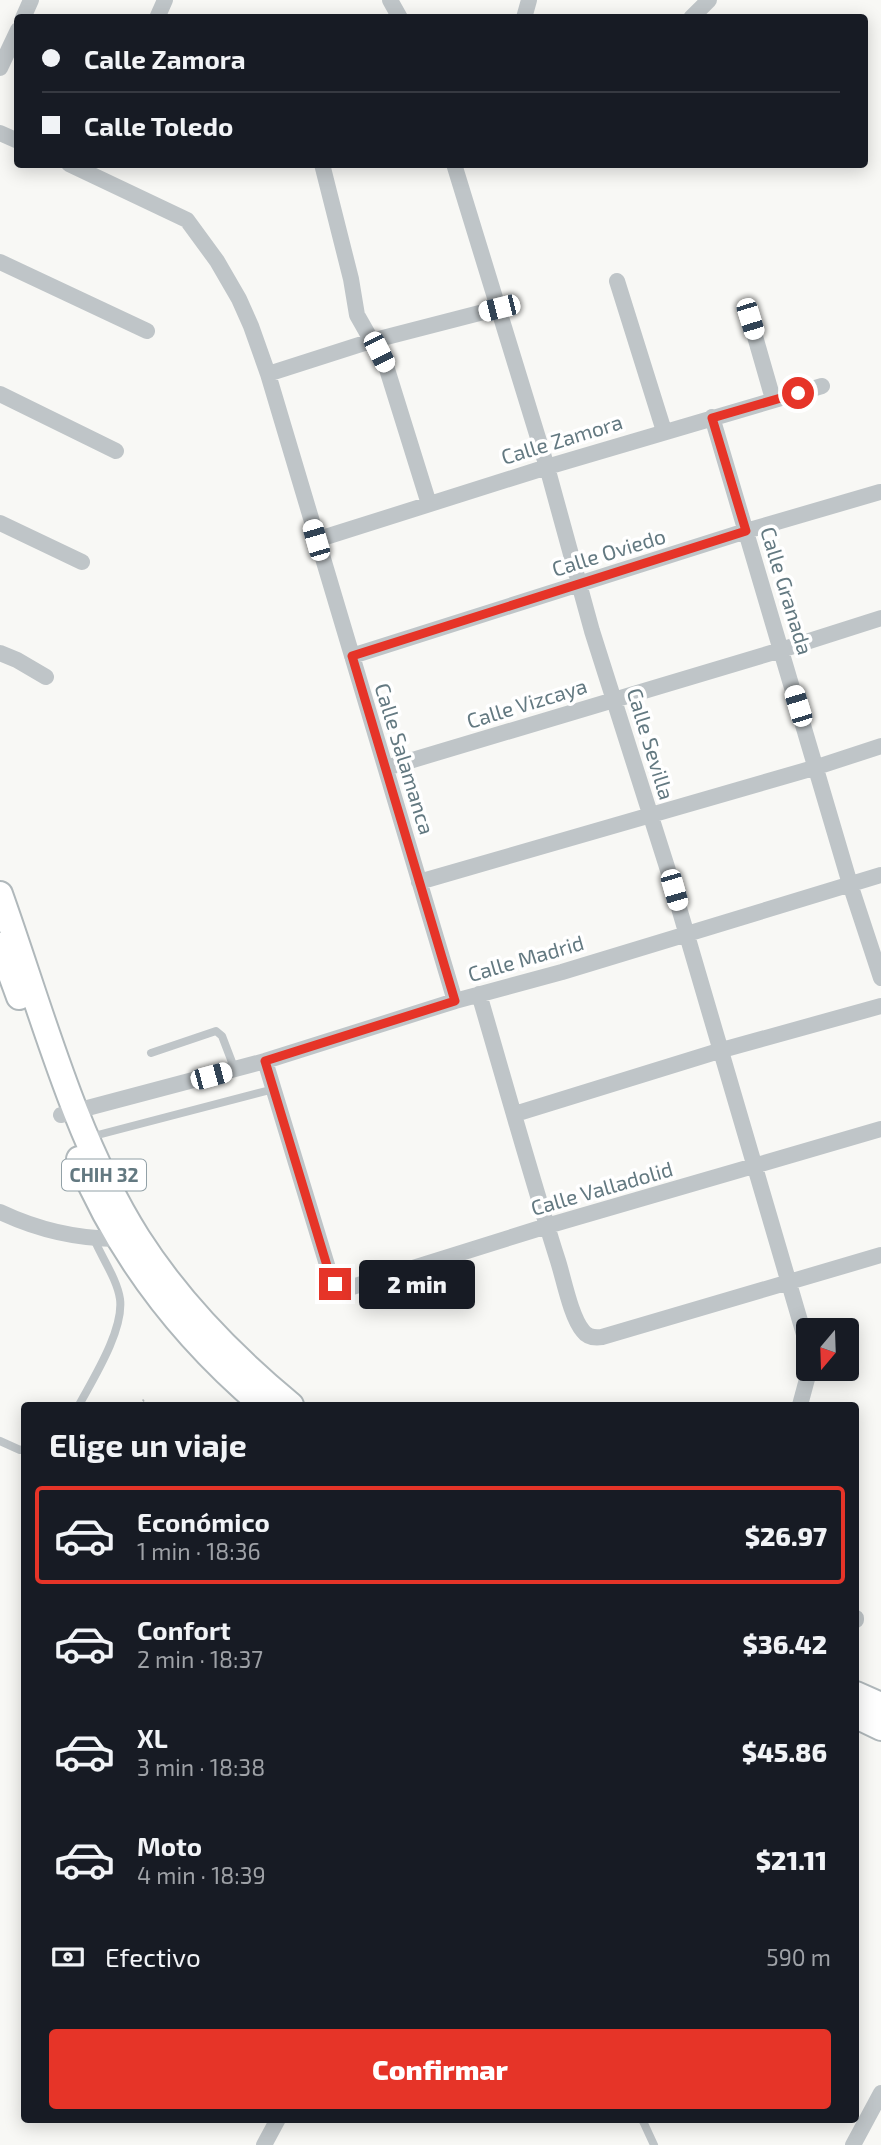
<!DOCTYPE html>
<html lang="es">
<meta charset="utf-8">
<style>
:root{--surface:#171b24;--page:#20242c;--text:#f1f3f6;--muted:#9ea1a6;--line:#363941;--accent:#e63428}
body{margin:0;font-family:"Exo 2",sans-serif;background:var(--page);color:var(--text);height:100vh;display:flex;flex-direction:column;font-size:26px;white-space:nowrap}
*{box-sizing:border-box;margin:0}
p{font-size:23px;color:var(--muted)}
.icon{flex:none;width:38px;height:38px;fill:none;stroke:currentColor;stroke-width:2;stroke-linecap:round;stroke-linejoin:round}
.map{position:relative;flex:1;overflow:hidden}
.details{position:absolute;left:21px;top:1402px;width:838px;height:721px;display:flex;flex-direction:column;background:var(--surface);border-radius:7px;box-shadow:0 4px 18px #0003}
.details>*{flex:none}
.hud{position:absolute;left:14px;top:14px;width:854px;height:154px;border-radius:7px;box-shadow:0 4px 18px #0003;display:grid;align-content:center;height:154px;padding:0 28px;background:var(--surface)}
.needle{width:46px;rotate:199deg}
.tools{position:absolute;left:796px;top:1318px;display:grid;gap:14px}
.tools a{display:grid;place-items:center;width:63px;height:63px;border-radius:7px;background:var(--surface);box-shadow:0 4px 18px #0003;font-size:35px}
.end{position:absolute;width:32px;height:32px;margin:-16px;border:9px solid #e63428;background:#fff;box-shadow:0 0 0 4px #fff}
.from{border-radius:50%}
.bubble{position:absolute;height:49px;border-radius:7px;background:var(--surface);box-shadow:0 4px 18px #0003;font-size:23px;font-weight:800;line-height:49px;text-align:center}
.car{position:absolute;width:21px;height:42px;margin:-21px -10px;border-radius:9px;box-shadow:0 0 5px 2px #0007;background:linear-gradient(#fff 24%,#345 0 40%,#fff 0 76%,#345 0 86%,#fff 0)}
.hud b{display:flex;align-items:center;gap:24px;height:66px;font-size:26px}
.hud b+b{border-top:2px solid var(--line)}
.hud i{width:18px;height:18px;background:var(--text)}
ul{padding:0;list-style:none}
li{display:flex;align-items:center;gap:21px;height:98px;margin:0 14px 10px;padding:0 14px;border:4px solid transparent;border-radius:7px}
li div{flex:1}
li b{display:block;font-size:26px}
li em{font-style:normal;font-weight:800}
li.on{border-color:var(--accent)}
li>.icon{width:63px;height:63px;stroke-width:1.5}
h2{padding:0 28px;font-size:32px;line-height:84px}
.pay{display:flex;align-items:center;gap:18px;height:77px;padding:0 28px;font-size:26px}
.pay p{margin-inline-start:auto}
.action{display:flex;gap:14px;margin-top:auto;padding:14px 28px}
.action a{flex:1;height:80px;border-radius:7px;background:var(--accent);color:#fff;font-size:28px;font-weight:800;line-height:80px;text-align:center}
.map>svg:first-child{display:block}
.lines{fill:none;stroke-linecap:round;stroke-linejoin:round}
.primary-casing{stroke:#b0b8bb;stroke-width:28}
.path{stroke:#b9bec0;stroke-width:2.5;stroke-dasharray:3.5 3.5;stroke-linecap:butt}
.service{stroke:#bfc5c8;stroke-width:8}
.minor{stroke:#bfc5c8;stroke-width:16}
.primary{stroke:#fff;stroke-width:24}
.route{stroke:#e63428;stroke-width:9}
.labels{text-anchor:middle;stroke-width:7;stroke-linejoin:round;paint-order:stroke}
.shield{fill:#fff;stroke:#92a1a7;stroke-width:2}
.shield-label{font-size:19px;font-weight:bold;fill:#637981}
.street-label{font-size:21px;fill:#637981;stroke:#fff}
</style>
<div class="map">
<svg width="881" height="2145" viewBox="0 0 881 2145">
<rect width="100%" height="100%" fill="#f8f8f5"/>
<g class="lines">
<g class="primary-casing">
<path id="primary" d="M0,894C40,1006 74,1137 138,1238C179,1302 233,1357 291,1405
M0,945L19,997
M79,1159C119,1255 183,1338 262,1405
M856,1694L881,1705
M856,1716L881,1728"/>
</g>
<path class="path" d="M137,1405L144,1400"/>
<path class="service" d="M151,1053L216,1031L222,1036L235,1070
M90,1137L274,1089
M79,1405C93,1379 124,1330 120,1299C117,1279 102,1258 94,1239
M0,1441L20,1450L24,1449
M642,2119L654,2145"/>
<path class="minor" d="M390,0L400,18
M23,18L31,0
M157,18L165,0
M524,18L529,0
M691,18L709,0
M0,68L18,30
M0,133L18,141
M69,164L187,220L217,261L239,299L251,326L268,374L455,1001
M322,164L351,279L357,315L386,366L429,504
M454,164L547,467L592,631L667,867L808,1348
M0,262L147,331
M617,281L664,431
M750,319L773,399
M268,374L371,341L499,308
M0,394L116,451
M712,417L850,884L881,978
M0,523L82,562
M316,540L547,467L822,386
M0,653L17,660L46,677
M352,656L746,531L880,492
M386,768L781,650L881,618
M419,882L817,767L881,746
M479,994C505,1083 530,1173 558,1261C564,1280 571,1317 583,1331C588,1338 595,1338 602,1337L881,1255
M265,1061L331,1278L335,1284L349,1288L547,1226L881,1129
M515,1114L722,1050L881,1006
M61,1115L265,1061L455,1001L562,972L881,875
M0,1212C38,1230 76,1239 118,1239
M800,1405L810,1368
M856,1618V1620
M264,2145L278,2119
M853,2145L881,2093"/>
<use href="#primary" class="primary"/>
</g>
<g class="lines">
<path class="route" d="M335,1284L328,1269L265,1061L455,1001L352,656L746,531L712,418L798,393"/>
</g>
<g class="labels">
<rect class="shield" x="62" y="1159.5" width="84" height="31" rx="5"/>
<g class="shield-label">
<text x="104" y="1182">CHIH 32</text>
</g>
<g class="street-label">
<text transform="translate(562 440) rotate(-17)" y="7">Calle Zamora</text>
<text transform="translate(609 553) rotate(-17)" y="7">Calle Oviedo</text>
<text transform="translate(786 591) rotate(73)" y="7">Calle Granada</text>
<text transform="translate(527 704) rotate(-17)" y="7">Calle Vizcaya</text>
<text transform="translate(650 744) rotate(73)" y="7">Calle Sevilla</text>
<text transform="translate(404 759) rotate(73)" y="7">Calle Salamanca</text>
<text transform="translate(526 959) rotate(-16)" y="7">Calle Madrid</text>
<text transform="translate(602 1189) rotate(-16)" y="7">Calle Valladolid</text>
</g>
</g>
</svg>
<div class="tools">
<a><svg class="needle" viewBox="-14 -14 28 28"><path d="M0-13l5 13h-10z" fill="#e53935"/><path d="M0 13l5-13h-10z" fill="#9ea1a6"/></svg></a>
</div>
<i class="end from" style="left:798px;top:393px"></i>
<i class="end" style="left:335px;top:1284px"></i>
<div class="bubble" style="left:359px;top:1260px;width:116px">2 min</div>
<i class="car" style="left:499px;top:308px;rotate:256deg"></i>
<i class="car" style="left:750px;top:319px;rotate:163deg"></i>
<i class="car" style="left:379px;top:352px;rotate:153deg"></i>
<i class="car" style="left:316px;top:540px;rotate:344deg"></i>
<i class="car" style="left:798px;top:706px;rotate:343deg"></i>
<i class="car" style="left:674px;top:890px;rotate:164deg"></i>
<i class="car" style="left:211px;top:1076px;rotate:75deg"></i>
<div class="hud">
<b><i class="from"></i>Calle Zamora</b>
<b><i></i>Calle Toledo</b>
</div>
<section class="details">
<h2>Elige un viaje</h2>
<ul>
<li class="on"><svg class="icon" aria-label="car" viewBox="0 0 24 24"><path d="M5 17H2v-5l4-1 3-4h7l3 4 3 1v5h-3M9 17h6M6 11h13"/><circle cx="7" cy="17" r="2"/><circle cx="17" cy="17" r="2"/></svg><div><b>Económico</b><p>1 min · 18:36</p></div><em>$26.97</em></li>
<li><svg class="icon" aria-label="car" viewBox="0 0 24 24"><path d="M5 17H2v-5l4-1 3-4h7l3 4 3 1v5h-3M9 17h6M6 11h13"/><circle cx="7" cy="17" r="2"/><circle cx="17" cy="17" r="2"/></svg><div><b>Confort</b><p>2 min · 18:37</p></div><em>$36.42</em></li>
<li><svg class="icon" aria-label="car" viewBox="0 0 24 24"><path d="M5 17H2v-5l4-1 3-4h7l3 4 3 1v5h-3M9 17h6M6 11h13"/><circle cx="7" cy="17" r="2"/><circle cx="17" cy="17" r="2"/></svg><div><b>XL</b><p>3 min · 18:38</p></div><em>$45.86</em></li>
<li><svg class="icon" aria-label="car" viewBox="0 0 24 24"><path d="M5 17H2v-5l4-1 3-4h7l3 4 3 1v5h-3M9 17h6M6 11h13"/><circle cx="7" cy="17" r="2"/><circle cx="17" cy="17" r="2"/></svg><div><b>Moto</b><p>4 min · 18:39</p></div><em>$21.11</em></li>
</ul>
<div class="pay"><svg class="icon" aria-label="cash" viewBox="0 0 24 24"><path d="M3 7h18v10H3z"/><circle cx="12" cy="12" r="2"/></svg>Efectivo<p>590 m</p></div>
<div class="action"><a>Confirmar</a></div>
</section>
</div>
